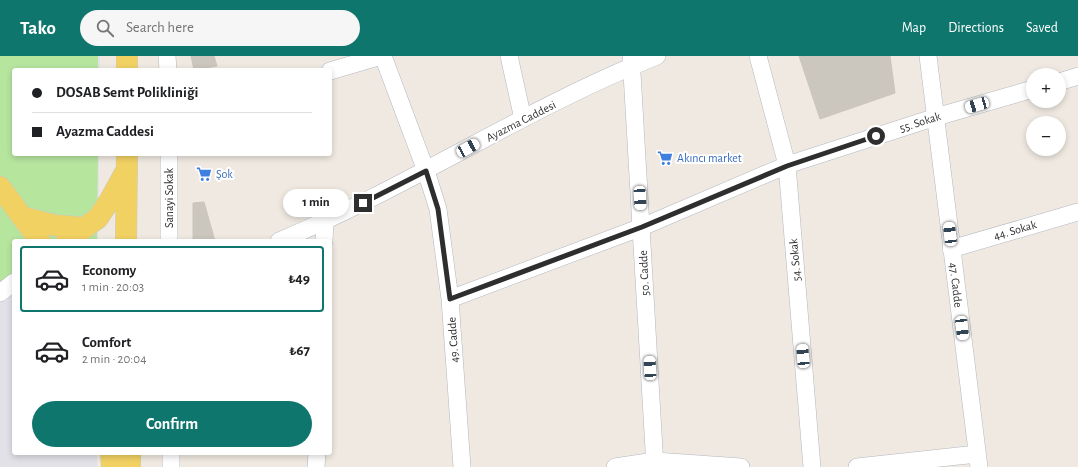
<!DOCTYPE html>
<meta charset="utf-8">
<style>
:root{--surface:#fff;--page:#f6f6f6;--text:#202124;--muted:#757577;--line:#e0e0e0;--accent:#0f766e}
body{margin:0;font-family:"Alegreya Sans",sans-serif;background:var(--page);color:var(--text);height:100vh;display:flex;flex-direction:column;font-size:15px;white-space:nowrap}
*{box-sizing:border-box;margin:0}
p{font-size:13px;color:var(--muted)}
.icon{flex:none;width:22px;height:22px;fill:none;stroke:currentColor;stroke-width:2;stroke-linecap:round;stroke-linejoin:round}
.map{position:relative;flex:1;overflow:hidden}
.panel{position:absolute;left:12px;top:183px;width:320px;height:216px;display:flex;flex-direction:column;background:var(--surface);border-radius:4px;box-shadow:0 2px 6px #0003}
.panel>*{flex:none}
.banner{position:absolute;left:12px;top:12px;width:320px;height:88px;border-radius:4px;box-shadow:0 2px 6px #0003;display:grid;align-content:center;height:88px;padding:0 20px;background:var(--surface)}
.buttons{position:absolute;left:1026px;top:12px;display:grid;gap:8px}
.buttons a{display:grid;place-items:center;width:40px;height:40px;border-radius:50%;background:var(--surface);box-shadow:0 2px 6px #0003;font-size:20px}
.end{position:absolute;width:18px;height:18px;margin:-9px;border:5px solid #2e2e2e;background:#fff;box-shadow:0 0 0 2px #fff}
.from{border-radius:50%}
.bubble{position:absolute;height:28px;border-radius:14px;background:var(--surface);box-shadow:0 2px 6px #0003;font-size:13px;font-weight:600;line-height:28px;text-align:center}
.car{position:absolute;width:12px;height:24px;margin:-12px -6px;border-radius:5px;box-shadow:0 0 3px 1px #0007;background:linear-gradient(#fff 24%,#345 0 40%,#fff 0 76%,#345 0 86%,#fff 0)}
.banner b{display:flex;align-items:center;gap:14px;height:38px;font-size:15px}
.banner b+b{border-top:1px solid var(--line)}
.banner i{width:10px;height:10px;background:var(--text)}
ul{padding:7px 0 0;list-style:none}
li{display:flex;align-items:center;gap:12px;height:66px;margin:0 8px 6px;padding:0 12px;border:2px solid transparent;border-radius:4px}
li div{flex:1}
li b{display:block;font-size:15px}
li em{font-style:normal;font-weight:600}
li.on{border-color:var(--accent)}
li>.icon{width:36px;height:36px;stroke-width:1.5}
.primary-button{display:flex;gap:8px;margin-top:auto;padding:8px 20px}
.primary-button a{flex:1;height:46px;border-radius:24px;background:var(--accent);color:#fff;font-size:16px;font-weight:600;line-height:46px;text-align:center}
header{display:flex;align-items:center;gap:24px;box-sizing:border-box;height:56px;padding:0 20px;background:var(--accent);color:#fff}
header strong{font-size:19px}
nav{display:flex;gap:22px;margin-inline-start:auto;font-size:14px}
.search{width:280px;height:36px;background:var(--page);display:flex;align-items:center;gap:10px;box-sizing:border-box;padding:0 14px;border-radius:22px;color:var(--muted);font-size:15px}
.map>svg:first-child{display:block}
.industrial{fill:#e3e1e8}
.green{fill:#b6e59e}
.building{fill:#cbc7bf;stroke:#cbc5ba}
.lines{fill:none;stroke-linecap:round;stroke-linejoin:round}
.minor-casing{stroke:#b4b7c1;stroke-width:18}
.major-casing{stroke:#c9c9c9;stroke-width:22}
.minor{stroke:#fff;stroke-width:17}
.major{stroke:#f2d163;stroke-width:21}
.route{stroke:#2e2e2e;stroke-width:5}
.labels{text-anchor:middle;stroke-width:4;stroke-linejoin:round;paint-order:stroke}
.street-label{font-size:12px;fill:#2e2e2e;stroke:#fff}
.shop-label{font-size:12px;fill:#366cbe;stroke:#fff;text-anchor:start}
</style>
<header>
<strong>Tako</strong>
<div class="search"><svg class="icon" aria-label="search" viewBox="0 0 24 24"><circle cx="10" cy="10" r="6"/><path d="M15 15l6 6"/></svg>Search here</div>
<nav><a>Map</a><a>Directions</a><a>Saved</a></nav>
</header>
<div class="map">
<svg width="1078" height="411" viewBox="0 0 1078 411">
<rect width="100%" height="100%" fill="#efe9e1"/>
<path class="industrial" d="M0,0H100V14H14V98H99L98,185H14V397H97V411H0Z"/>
<path class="green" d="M0,0H98V14H14V98H98L97,185H14V238L0,234Z"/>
<path class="building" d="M191,0H214L217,10L194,14Z
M799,0H890L895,37L820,63Z
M204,146L215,185H193V147Z"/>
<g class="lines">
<g class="minor-casing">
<path id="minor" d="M167,0L168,14
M383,0L426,115L438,153L450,243L462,411
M509,0L523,63
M631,0L655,411
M758,0L787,109L812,411
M928,0L979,411
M330,15L381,0
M1059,26L1078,20
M169,98V185
M279,185C409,131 526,52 657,0
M324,185L325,166
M951,193L1078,156
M0,237L14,226
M450,243L642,171L787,109L936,61L1033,33
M171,397V411
M316,411L317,397
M615,411L655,405L741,411
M857,411L977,398"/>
</g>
<g class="major-casing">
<path id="major" d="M127,14V0
M0,131L40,185
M22,161L53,169L85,172
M66,185L98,162L110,144L127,113
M126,185L127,98
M111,397L112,411
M130,397V411"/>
</g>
<use href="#minor" class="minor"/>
<use href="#major" class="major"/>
</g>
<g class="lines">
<path class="route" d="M363,147L426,115L438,153L450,243L642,171L787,110L876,80"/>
</g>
<defs>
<g id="supermarket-bare" transform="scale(1.2)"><path d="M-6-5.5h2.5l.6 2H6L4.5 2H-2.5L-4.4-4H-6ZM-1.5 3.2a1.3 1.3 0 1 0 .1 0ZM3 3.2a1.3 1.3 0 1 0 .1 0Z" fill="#3f7fe0" stroke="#fff" stroke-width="2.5" paint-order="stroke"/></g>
</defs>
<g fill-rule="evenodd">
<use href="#supermarket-bare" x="665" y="102"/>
<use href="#supermarket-bare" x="204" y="118"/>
</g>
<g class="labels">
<g class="street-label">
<text transform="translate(521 65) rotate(-27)" y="4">Ayazma Caddesi</text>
<text transform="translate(920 66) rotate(-18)" y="4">55. Sokak</text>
<text transform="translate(169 142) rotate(-90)" y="4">Sanayi Sokak</text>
<text transform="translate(1015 174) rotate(-16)" y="4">44. Sokak</text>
<text transform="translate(795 204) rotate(-95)" y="4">54. Sokak</text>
<text transform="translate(644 217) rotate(-93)" y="4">50. Cadde</text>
<text transform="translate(956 229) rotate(83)" y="4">47. Cadde</text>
<text transform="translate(453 284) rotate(-94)" y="4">49. Cadde</text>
</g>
<g class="shop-label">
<text x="677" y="106">Akıncı market</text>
<text x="216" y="122">Şok</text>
</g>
</g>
</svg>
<div class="buttons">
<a>+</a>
<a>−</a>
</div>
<i class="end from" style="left:876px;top:80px"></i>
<i class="end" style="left:363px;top:147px"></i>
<div class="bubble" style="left:283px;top:133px;width:66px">1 min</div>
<i class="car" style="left:977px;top:49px;rotate:254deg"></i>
<i class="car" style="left:468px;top:92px;rotate:61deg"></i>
<i class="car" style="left:640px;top:142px;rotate:177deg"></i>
<i class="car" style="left:950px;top:178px;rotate:353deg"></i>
<i class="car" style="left:962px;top:272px;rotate:173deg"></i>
<i class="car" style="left:803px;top:300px;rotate:355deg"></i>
<i class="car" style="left:650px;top:312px;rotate:357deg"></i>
<div class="banner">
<b><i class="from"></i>DOSAB Semt Polikliniği</b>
<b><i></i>Ayazma Caddesi</b>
</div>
<section class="panel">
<ul>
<li class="on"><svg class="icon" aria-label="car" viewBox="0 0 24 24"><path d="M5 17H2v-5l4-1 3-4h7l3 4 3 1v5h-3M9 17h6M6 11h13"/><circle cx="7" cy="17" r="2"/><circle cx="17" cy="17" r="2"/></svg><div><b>Economy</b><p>1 min · 20:03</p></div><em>₺49</em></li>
<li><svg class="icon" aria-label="car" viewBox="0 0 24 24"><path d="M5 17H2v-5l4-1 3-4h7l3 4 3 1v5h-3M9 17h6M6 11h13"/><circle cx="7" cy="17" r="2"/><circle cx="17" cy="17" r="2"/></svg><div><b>Comfort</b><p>2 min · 20:04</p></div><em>₺67</em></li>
</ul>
<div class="primary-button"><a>Confirm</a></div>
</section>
</div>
